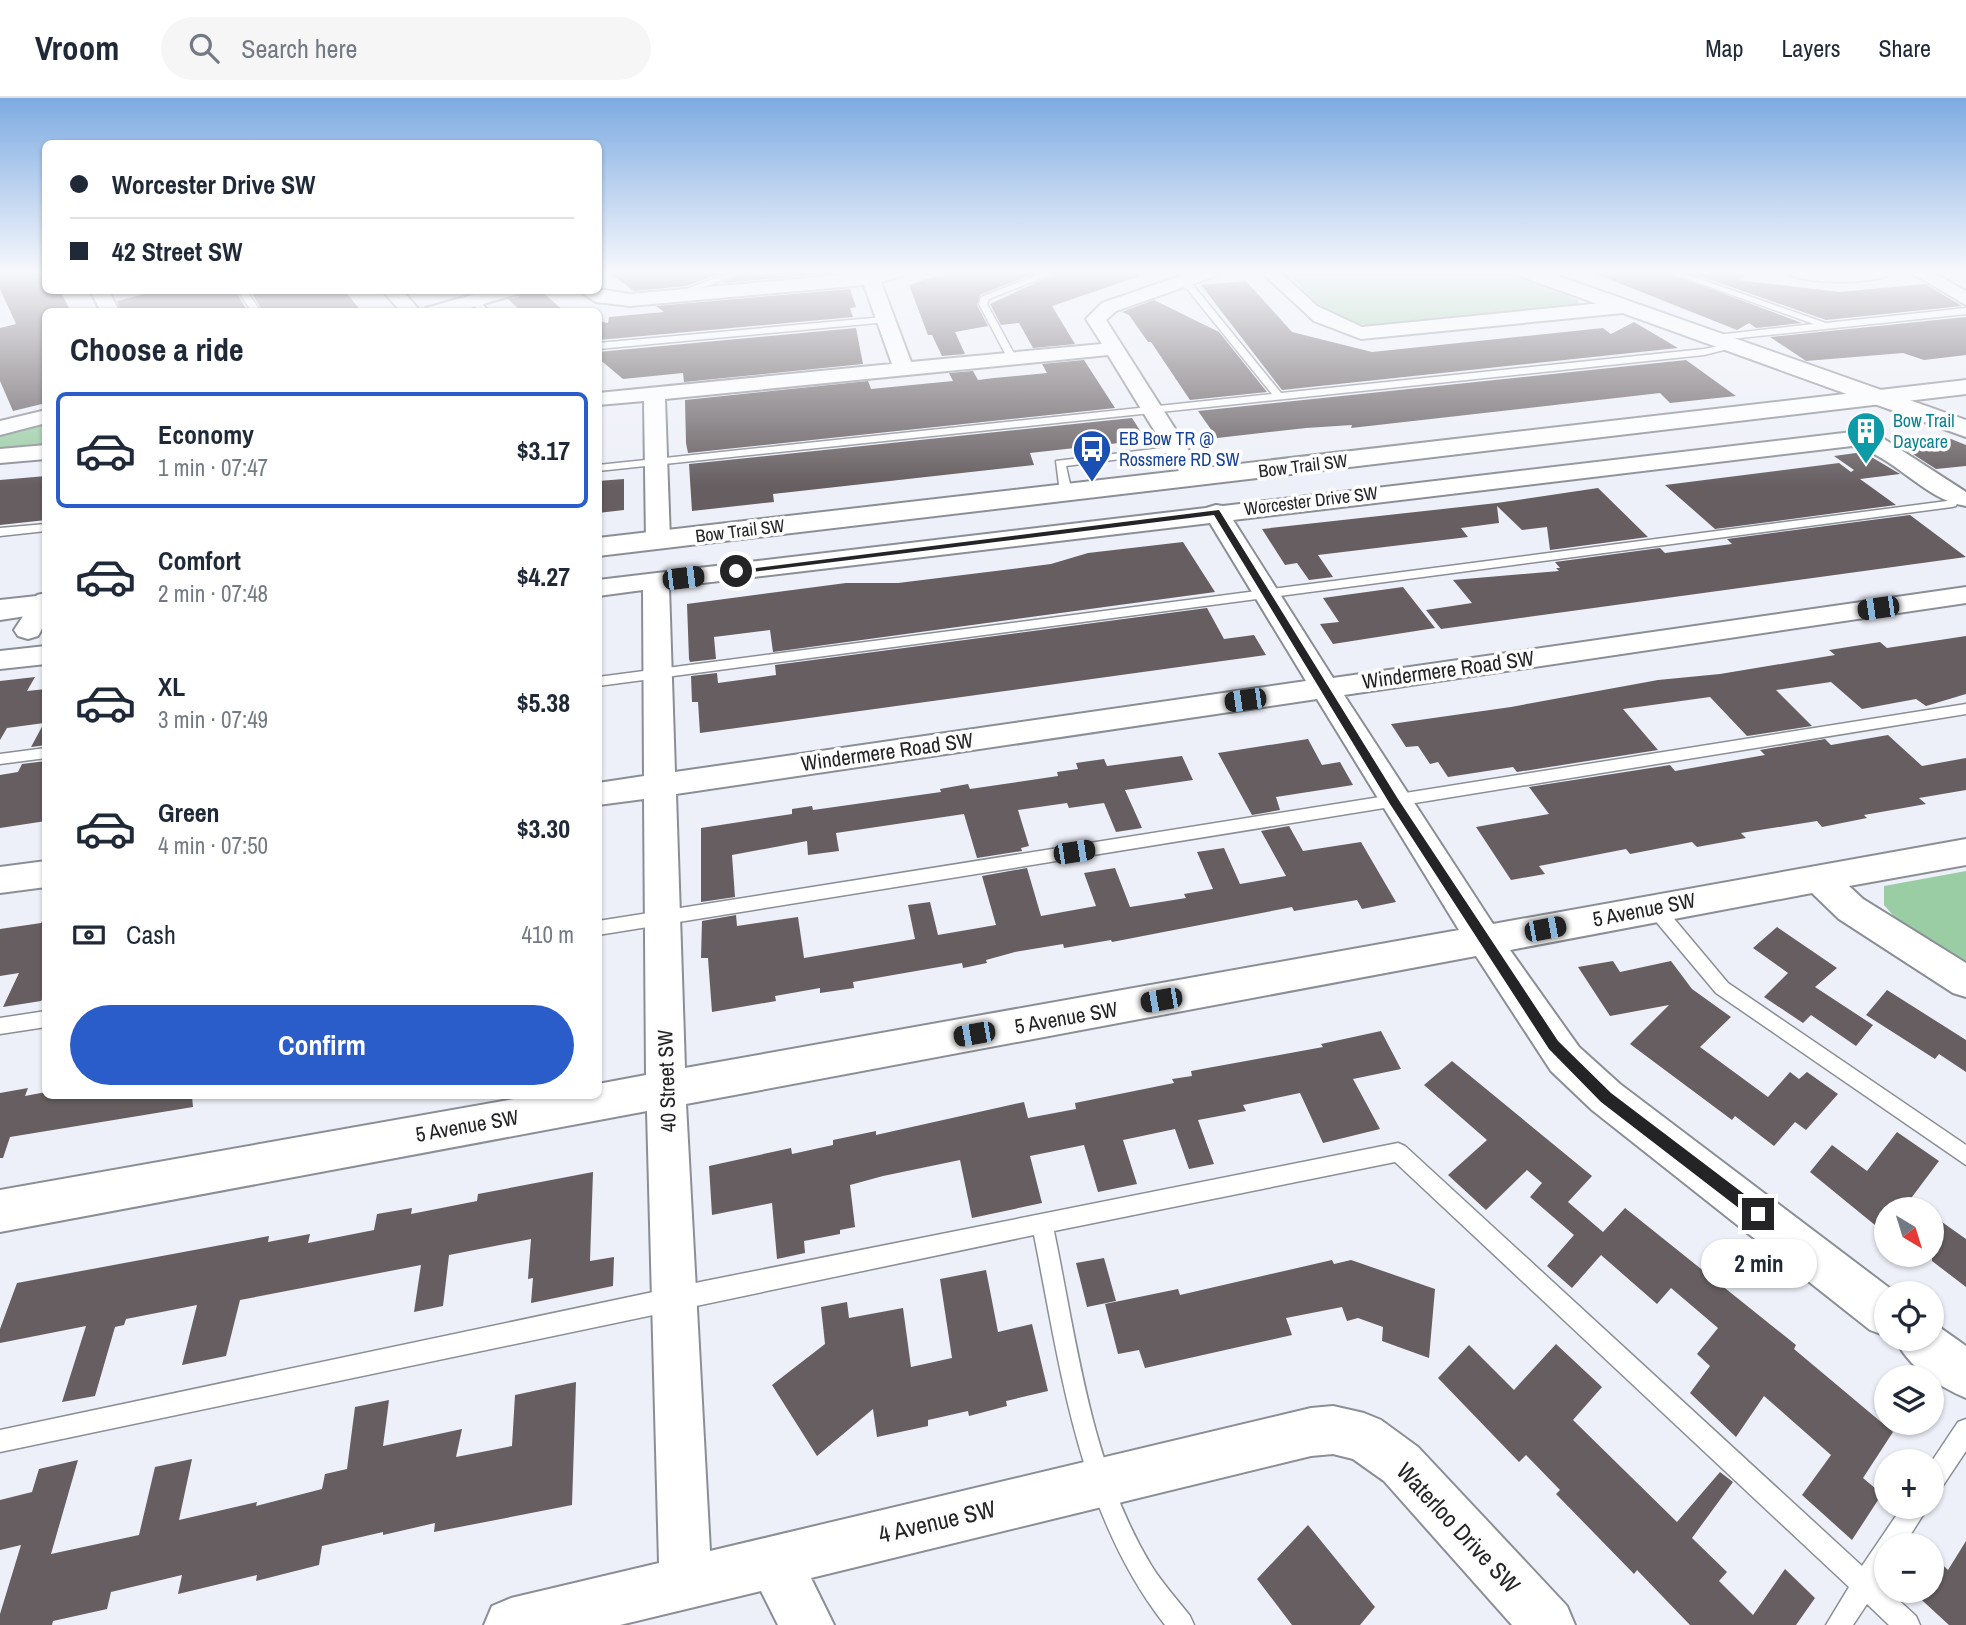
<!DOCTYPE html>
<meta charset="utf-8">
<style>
:root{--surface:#fff;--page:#f6f6f7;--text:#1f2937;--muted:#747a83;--line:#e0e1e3;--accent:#2a5cca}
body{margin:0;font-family:"Archivo Narrow",sans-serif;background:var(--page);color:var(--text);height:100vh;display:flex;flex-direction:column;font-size:26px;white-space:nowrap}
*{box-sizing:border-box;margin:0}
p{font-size:23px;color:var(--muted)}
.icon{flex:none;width:38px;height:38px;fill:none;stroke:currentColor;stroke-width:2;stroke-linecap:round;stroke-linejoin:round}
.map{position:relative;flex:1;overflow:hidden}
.side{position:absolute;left:42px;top:210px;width:560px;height:791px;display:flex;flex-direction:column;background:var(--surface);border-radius:10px;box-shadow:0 2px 5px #0004}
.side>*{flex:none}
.banner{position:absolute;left:42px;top:42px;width:560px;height:154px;border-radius:10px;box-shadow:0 2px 5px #0004;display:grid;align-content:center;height:154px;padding:0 28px;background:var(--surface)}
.needle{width:46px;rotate:142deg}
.tools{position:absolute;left:1874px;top:1099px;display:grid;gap:14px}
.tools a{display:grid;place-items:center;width:70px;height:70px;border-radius:50%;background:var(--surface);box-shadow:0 2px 5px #0004;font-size:35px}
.end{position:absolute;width:32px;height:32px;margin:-16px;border:9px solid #242427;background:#fff;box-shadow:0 0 0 4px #fff}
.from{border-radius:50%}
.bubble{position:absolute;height:49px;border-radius:24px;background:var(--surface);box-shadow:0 2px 5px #0004;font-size:23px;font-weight:700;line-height:49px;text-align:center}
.car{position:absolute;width:21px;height:42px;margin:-21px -10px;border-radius:9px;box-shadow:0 0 5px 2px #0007;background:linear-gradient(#222 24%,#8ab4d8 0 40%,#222 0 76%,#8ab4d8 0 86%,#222 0)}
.banner b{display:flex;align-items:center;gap:24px;height:66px;font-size:26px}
.banner b+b{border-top:2px solid var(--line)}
.banner i{width:18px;height:18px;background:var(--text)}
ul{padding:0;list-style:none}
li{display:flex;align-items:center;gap:21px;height:116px;margin:0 14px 10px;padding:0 14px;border:4px solid transparent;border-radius:10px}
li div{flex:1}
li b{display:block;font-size:26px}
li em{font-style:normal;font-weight:700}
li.active{border-color:var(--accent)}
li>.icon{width:63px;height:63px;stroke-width:1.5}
h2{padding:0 28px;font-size:32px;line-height:84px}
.pay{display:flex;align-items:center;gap:18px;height:77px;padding:0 28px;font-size:26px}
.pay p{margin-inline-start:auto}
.action{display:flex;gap:14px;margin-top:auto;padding:14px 28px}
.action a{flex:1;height:80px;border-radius:42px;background:var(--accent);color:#fff;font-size:28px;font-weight:700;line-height:80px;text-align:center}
header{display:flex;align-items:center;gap:42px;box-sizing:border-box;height:98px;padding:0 35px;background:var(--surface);border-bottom:2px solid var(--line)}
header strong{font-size:33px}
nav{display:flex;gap:38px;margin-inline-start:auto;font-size:24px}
.search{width:490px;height:63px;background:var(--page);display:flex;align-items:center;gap:18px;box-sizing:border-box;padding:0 24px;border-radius:38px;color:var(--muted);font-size:26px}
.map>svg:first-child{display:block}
.green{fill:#9bcda4}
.building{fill:#665e61}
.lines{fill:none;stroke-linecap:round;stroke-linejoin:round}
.service-casing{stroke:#8b8e95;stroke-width:3}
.minor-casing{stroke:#8b8e95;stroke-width:4}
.tertiary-casing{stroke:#8b8e95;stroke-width:4}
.secondary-casing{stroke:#8b8e95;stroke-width:4}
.service{fill:#fff;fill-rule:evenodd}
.minor{fill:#fff;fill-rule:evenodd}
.tertiary{fill:#fff;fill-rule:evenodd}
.secondary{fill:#fff;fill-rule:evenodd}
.route{fill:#242427}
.labels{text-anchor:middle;stroke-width:7;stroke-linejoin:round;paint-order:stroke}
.far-culture-label{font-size:18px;fill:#0d838f;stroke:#fefefe;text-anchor:start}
.far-transit-label{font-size:18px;fill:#164399;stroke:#fefefe;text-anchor:start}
.far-street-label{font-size:18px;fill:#242427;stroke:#fefefe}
.street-label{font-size:21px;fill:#242427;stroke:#fefefe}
.near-street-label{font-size:24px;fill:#242427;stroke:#fefefe}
</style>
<header>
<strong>Vroom</strong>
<div class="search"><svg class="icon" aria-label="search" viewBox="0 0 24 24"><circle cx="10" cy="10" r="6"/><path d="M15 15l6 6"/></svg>Search here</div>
<nav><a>Map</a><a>Layers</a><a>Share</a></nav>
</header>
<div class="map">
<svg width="1966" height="1527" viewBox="0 0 1966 1527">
<rect width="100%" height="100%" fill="#eef0f9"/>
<path class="green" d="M1287,174H1504L1577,201L1580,206L1368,227C1330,223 1311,200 1287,174Z
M45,325V348L0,352V337Z
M1966,773V868L1904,830L1884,807V788Z"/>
<path class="building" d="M0,174H46V192H60L71,214H46V305L13,313L0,283V230L16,226L0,191Z
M608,174H725L686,188L634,193Z
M747,174H845L722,185Z
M949,174H1038L980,197L977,207L988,228L955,234L965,256L942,258L932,237H928L909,187Z
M1059,174H1139L1140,178L1052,208L1075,246L1033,250L1019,225L1001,227L990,206Z
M1591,174H1666L1802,225L1756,230L1749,225L1737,232Z
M1688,174H1752L1738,182L1839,194L1925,186L1962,208L1826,222Z
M1246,183L1292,234L1372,254L1603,230L1611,236L1634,224L1678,250L1282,292L1201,187Z
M850,191L856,209L850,210L853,219L598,242V223L608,225L609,219L664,214L656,208Z
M160,192H235L248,214H122L117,203Z
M250,192H344L362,214H263Z
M522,192H540L565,214H522L508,201L518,199Z
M1154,202L1219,234L1267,294L1190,302L1151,244H1148L1129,217L1122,214Z
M1966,219V257L1924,262L1903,255L1806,263L1770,239Z
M856,230L863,266L684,284L683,275L623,281L598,260V254Z
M1084,262L1115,310L688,355L686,345L685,302L868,283L871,291L953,283L949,275L973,273L978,282L994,280L1047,275L1042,266Z
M1686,262L1736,298L1670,305L1660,295L1351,330L1352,327L1306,330L1217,340L1198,313Z
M1132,320L1146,342L1030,355L1034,367L773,396L774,404L692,413L689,366Z
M1941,337L1966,347V368L1936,371L1894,344Z
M1863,354L1900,376L1860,381L1896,407L1715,431L1665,387L1839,365L1851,374L1854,372L1834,358Z
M46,378V422L0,427V382Z
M624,381V412L598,415V383Z
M1598,390L1648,439L1550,452L1547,429L1522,432L1497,408L1499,425L1461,430L1468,439L1318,457L1333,479L1309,482L1297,465L1285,467L1262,431L1497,405Z
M1910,417L1966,459L1441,531L1426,512L1472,505L1453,482L1559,473L1556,470H1560L1555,464L1660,450L1665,455L1732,446L1727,441Z
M1183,444L1215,494L773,554L770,532L714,539L716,561L690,564L689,561L687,506L846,485H898L963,477L1051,466L1088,455Z
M1403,489L1435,530L1333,546L1320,526L1339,524L1323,500Z
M1207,510L1224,541L1254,537L1266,557L700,635L698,604H692L691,578L717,575L718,585L776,577L775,567Z
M1966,538V596L1926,608L1916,601L1862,611L1831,584L1776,592L1812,628L1747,638L1710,599L1623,611L1658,652L1517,674L1513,669L1448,679L1438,664L1430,666L1418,648L1406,649L1391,626L1511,609L1658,582L1720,576L1835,557L1829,552L1880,544L1887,550Z
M35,579L27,593L46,591V647L31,649L44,625L7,630L0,642V583Z
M1888,637L1922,668L1966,660V692L1919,700L1926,706L1864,717L1867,720L1822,729L1817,723L1741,735L1746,740L1697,749L1692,744L1630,756L1626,751L1539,768L1545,776L1511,782L1476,729L1549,716L1529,689L1670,667L1675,673L1765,657L1760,652L1825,641L1831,647Z
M1308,641L1322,667L1340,664L1353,687L1276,699L1280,712L1252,717L1218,655Z
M1182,658L1193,682L1125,692L1142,730L1116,734L1104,705L1069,710L1067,705L1018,712L1029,748L1021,750L1022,753L977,760L964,716L836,735L839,753L808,757L807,743L732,757L735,799L701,804V730L792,716V711L812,708L813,712L941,694L940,691L968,686L970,691L1058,678L1057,674L1078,671L1076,665L1104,661L1107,668Z
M46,663V723L0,730V677L18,674L22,666Z
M1289,728L1303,753L1361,744L1396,804L1362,811L1357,802L1294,813L1292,809L1112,844L1111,842L1064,850L1063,846L1015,854L986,862L987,865L963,870L962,865L853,884L854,890L820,895V890L775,898L776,903L712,914L708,860H701L702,823L736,817L737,828L798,819L804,860L915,841L908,807L930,804L938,837L996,827L982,778L1027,770L1041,818L1096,808L1084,775L1115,770L1130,809L1186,800L1184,796L1213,791L1197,754L1224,750L1240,786L1286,778L1261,733Z
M46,815V894L41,903L3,909L19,875L0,878V831L41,825Z
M1777,829L1837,870L1815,889L1873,927L1856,948L1811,917L1803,925L1764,899L1788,875L1753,850Z
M1613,863L1620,874L1671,863L1692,891L1731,919L1700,949L1768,999L1790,974L1799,981L1807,974L1838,996L1806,1032L1795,1024L1774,1048L1735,1018L1732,1022L1630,946L1669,907L1610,918L1578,869Z
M1887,892L1966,942V974L1939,956L1935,961L1866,917Z
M1381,933L1401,971L1353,981L1380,1031L1323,1045L1300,995L1243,1007L1246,1013L1198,1022L1214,1066L1189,1071L1175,1031L1123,1042L1137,1086L1098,1094L1084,1047L1030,1058L1042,1105L972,1120L960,1062L883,1078L850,1087L855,1129L840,1132V1136L804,1143L805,1155L777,1161L772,1105L712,1117L709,1068L791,1050L792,1056L833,1047V1042L876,1033V1037L1024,1004L1028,1020L1076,1011L1075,1005L1174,985L1172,981L1192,978L1191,973L1323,949L1321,946Z
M1452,963L1592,1078L1568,1104L1603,1134L1625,1110L1796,1247L1794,1251L1893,1334L1863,1380L1882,1396L1852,1442L1802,1397L1831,1357L1764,1298L1736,1339L1690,1295L1710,1268L1697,1256L1718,1230L1671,1190L1657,1206L1601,1157L1572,1190L1547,1168L1574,1137L1530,1099L1542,1085L1527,1072L1486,1112L1448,1077L1487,1042L1424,987Z
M28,990L25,998L46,994V998H192L193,1009L10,1039L3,1060H0V995Z
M1897,1034L1939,1063L1903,1111H1886V1124L1881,1132L1810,1074L1832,1047L1867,1073Z
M593,1074L590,1163L614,1159L613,1188L531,1205L533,1180L528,1181L531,1141L449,1157L443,1208L414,1214L421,1167L240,1202L226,1258L182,1267L197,1207L126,1221L124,1227L115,1229L95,1298L62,1304L86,1228L0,1245V1231L17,1185L269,1138L268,1144L310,1136L308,1145L374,1132L377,1116L412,1110L411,1116L477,1103L478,1096Z
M1932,1117L1966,1141V1189L1932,1163Z
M1104,1160L1116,1203L1087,1209L1076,1165Z
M1332,1162L1334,1166L1351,1162L1435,1191L1429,1260L1382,1243L1383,1229L1358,1220L1347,1223L1342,1209L1286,1220L1292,1237L1145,1270L1139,1252L1118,1256L1105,1206L1178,1191L1180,1197Z
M986,1172L998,1234L1032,1226L1048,1293L1006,1303L1007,1308L969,1318L968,1313L928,1322V1328L877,1339L873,1311L817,1358L772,1287L825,1246L821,1209L847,1204L849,1220L903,1210L911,1269L952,1260L940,1181Z
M1556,1246L1602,1289L1573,1322L1677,1424L1720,1374L1733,1384L1692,1440L1727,1474L1719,1483L1753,1517L1785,1471L1815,1500L1796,1527H1690L1637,1472L1634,1476L1556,1396L1560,1392L1526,1357L1519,1364L1438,1280L1469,1247L1514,1292Z
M576,1284L572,1407L434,1434L435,1425L383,1437V1434L322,1448L319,1467L256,1483L257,1477L178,1496L182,1477L111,1494L107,1511L53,1523L52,1527H0V1516L21,1447L0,1452V1402L32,1394L39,1371L78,1362L51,1456L139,1437L155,1369L192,1361L179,1422L257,1404L256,1408L322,1391L325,1376L347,1371L355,1309L389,1302L383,1348L462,1331L456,1359L512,1348L515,1297Z
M1308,1427L1375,1509L1360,1527H1292L1257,1481Z
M1966,1443V1527H1949L1912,1493H1932V1457L1948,1472Z"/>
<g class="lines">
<g class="service-casing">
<path id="service" d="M733,174H745L674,200L667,198Z
M1045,174H1057L989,201L987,206L1017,261L1009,263L979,206L981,199Z
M1668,174H1680L1826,225L1966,210V216L1711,243L1708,242V238L1814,226Z
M1180,182L1194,188L1281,295L1704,251L1731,246L1736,249L1704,257L598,373V367L1272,296L1188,192L1176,185Z
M237,192H246L261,214H252Z
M471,200H477L490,214H480L471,204Z
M884,219L887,220V224L598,251V245Z
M1178,348L1182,349V353L1066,368L1072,395L1066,398L1060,395L1056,363Z
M1954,396L1960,399L1956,408L1952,409L598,588V579L1947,403L1950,397Z
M46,426V433L0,438V430Z
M1966,606V616L598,837V823Z
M46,650V660L0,666V656Z
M1654,803L1660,804L1728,885L1966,1047V1067L1716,895L1648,814L1646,809L1648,804Z
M46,913V929L0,936V920Z
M1398,1045L1405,1048L1862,1468L1902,1409H1928L1904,1447H1886V1474L1880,1485L1916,1518L1920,1527H1889L1867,1506L1853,1527H1826L1849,1489L1395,1064L1054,1133C1077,1245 1091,1368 1151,1467C1162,1485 1177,1501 1190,1518L1194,1527H1165C1078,1416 1061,1272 1034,1137L0,1354V1332L705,1183Z
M1966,1321V1353L1940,1392L1932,1396V1363L1958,1324Z"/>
</g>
<g class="minor-casing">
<path id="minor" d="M876,174H905L902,178L881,184L911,264L1102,246L1086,221L1102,205L1192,174H1218L1215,178L1116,213L1106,222L1207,381L1203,386H1187L1108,257L665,301L670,442L667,447H649L646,442L644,303L598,307V295L892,266L864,187L630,208L596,204L577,192L598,191L630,196Z
M1261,174H1280L1317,208L1362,229L1623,203L1632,209L1623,215L1361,241L1314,223Z
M1787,174H1893C1881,187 1799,187 1787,174Z
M1910,174H1932L1966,193V207Z
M90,192H108L120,214H101Z
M382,192H402L421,214H401Z
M489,192H520L517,196L456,214H424L426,210Z
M46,312V325L0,337V323Z
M1852,334L1884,341L1966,394V408C1922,401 1895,357 1852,348L1233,422L1333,580L1966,489V505L1344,597L1493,826L1966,741V767L1849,788L1863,801L1966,865V899L1953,895L1839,821L1812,795L1510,852L1579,949L1620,986L1896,1195H1886V1238L1870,1232L1592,1012L1551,973L1476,858L686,1006L710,1453L1311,1310L1333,1308L1364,1315L1381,1322L1418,1349L1567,1508L1575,1527H1512L1384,1383L1353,1361L1333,1356L1311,1358L811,1480L834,1527H778L761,1493L620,1527H484L492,1508L511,1500L659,1465L647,1013L0,1134V1092L531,998H598V986L646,977L644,701L598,707V685L644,678L643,492L598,498V482L1206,410L1216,407L1223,408ZM1210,425L1306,583L675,674L669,489ZM1317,601L1459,832L685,970L676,696Z
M46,347V361L0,365V351Z
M46,495C46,512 47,524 38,538L28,541L18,538L14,532L37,497Z
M46,548V566L0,571V553Z
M46,763V789L0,795V769Z
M1932,1224L1966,1248V1300C1940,1289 1906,1268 1896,1241H1932Z"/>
</g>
<g class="tertiary-casing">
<path id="tertiary" d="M1517,174H1547L1966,322V339L1520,178Z"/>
</g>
<g class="secondary-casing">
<path id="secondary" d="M1966,282V296L598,458V440Z
M46,497V515L0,522V502Z"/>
</g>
<use href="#service" class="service"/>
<use href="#minor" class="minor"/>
<use href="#tertiary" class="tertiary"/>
<use href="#secondary" class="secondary"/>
</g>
<linearGradient id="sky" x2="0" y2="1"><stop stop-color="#7dabe2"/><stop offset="0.45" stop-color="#f7f8fc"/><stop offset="1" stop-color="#f7f8fc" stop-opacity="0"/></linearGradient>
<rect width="1966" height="388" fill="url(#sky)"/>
<path class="route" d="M1219,412L1398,701L1558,943L1611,995L1764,1111V1121H1753L1601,1004L1549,951L1390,706L1214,417L736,476L732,473Z"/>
<defs>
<g id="building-pin" transform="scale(2.0125)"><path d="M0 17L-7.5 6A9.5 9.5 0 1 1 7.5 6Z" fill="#0f9aa8" stroke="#fefefe"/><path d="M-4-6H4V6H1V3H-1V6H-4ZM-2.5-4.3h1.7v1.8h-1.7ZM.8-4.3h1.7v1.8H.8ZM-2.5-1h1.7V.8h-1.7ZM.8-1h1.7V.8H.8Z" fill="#fff"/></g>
<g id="bus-pin" transform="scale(2.0125)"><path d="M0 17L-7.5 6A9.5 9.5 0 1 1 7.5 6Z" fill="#1a4fb4" stroke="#fefefe"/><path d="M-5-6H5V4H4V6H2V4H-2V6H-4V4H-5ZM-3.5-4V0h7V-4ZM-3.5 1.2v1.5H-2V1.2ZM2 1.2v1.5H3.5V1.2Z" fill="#fff"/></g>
</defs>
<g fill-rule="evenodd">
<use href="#building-pin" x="1866" y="333"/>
<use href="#bus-pin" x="1092" y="351"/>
</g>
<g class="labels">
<g class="far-culture-label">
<text x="1893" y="329">Bow Trail<tspan x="1893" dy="21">Daycare</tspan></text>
</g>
<g class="far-transit-label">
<text x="1119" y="347">EB Bow TR @<tspan x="1119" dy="21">Rossmere RD SW</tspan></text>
</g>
<g class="far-street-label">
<text transform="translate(1303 368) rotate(-7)" y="6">Bow Trail SW</text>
<text transform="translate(1311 403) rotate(-7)" y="6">Worcester Drive SW</text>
<text transform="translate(740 433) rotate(-7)" y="6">Bow Trail SW</text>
</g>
<g class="street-label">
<text transform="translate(1448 572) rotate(-8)" y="7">Windermere Road SW</text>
<text transform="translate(887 654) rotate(-8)" y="7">Windermere Road SW</text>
<text transform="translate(1644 812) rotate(-11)" y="7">5 Avenue SW</text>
<text transform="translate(1066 920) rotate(-10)" y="7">5 Avenue SW</text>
<text transform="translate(667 983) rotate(-92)" y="7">40 Street SW</text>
<text transform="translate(467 1028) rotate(-10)" y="7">5 Avenue SW</text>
</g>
<g class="near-street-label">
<text transform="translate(937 1424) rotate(-13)" y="8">4 Avenue SW</text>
<text transform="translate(1458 1430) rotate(47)" y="8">Waterloo Drive SW</text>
</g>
</g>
</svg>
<div class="tools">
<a><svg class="needle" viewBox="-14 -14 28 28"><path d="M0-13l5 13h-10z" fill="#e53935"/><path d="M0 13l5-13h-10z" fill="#747a83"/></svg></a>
<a><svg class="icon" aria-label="locate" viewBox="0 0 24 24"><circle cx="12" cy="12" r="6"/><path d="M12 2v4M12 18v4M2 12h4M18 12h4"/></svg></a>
<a><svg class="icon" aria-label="layers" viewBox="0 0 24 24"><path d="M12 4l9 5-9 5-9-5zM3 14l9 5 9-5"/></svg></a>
<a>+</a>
<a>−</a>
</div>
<i class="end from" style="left:736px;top:473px"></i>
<i class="end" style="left:1758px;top:1116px"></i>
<div class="bubble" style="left:1701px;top:1141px;width:116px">2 min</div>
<i class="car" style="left:683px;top:480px;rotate:83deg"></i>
<i class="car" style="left:1878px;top:510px;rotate:262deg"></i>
<i class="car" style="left:1245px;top:602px;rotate:262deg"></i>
<i class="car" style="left:1074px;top:754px;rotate:81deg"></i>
<i class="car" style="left:1545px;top:831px;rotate:79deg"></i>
<i class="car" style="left:1161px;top:902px;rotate:260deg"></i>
<i class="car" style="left:974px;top:936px;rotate:260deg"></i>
<div class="banner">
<b><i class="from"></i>Worcester Drive SW</b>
<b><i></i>42 Street SW</b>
</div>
<section class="side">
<h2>Choose a ride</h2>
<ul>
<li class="active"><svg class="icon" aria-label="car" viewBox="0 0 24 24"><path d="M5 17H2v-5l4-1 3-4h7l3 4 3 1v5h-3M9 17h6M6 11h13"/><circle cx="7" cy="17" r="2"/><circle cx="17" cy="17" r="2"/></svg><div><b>Economy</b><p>1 min · 07:47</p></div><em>$3.17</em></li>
<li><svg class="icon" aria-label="car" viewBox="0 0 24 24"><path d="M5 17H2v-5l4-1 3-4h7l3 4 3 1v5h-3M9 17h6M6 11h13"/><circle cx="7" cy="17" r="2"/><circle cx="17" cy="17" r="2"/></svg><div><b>Comfort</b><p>2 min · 07:48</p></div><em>$4.27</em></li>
<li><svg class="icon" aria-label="car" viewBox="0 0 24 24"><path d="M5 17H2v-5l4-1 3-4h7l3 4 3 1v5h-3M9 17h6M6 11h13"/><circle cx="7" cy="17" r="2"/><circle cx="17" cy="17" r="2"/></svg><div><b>XL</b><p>3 min · 07:49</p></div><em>$5.38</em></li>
<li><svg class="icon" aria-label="car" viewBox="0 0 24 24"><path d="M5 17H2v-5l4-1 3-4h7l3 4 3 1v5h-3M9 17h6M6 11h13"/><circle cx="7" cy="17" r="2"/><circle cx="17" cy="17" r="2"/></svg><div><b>Green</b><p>4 min · 07:50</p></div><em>$3.30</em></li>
</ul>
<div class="pay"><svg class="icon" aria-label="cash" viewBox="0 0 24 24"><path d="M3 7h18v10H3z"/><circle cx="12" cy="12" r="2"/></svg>Cash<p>410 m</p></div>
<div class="action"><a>Confirm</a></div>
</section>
</div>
